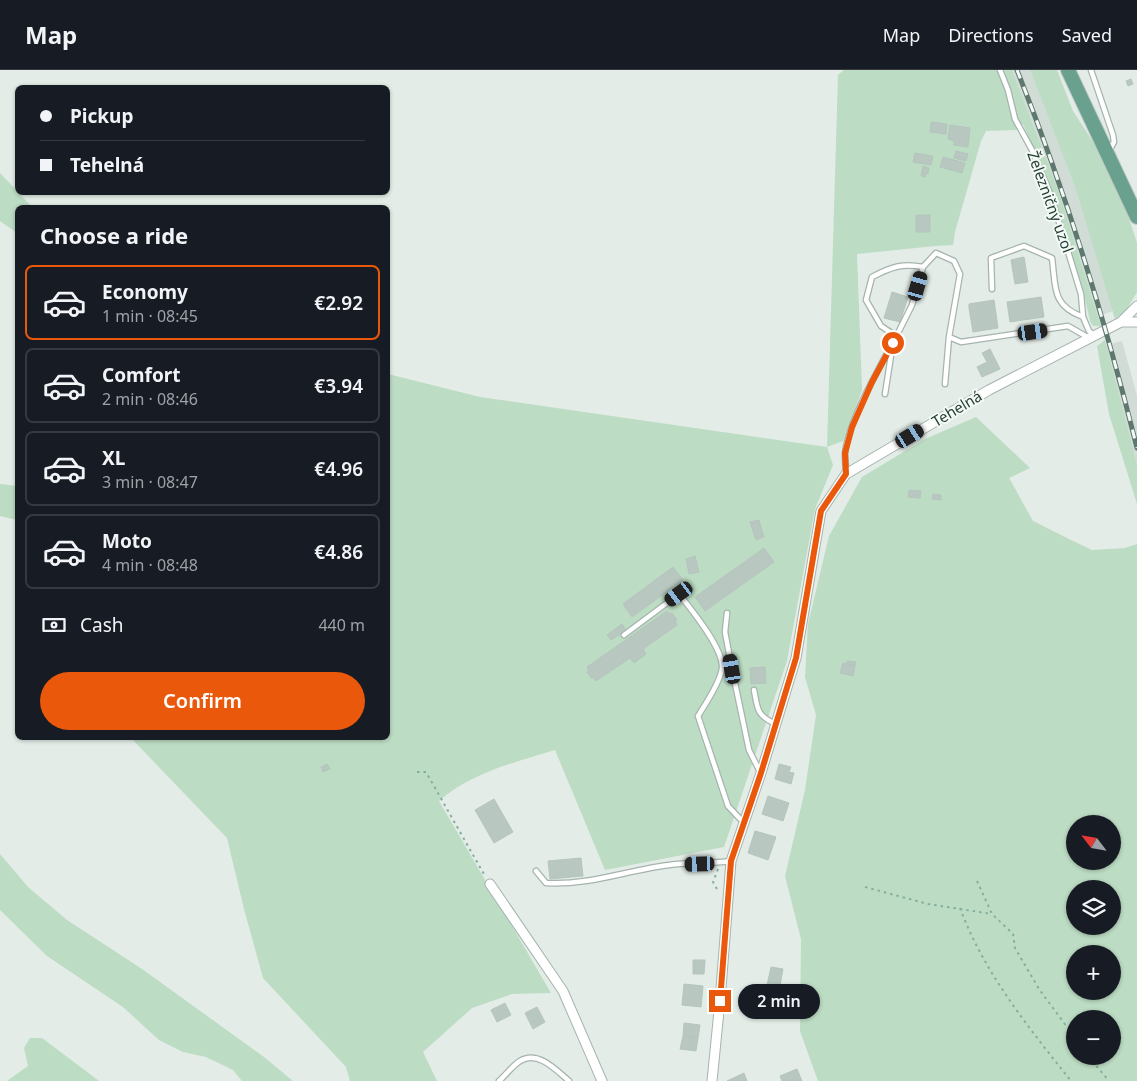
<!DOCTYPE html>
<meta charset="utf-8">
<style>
:root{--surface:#171b24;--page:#242831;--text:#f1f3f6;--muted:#9ea1a6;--line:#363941;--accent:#ea580c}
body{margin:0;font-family:"Noto Sans",sans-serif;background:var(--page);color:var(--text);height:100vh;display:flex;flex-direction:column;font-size:19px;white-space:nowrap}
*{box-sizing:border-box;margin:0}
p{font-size:16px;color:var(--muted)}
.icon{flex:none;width:28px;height:28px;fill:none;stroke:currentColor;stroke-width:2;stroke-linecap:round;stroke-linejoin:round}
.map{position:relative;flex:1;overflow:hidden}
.drawer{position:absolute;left:15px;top:135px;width:375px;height:535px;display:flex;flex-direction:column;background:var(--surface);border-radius:8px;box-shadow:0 1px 4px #0004}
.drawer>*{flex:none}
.top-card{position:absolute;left:15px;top:15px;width:375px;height:110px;border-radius:8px;box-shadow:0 1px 4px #0004;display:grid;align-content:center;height:110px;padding:0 25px;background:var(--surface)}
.needle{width:32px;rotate:301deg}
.buttons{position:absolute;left:1066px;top:745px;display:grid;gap:10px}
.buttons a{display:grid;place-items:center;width:55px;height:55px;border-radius:50%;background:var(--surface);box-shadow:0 1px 4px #0004;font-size:25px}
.end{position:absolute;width:22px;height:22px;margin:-11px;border:6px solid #ea580c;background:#fff;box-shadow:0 0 0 2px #fff}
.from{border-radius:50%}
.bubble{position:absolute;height:35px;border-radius:18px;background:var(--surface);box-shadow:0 1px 4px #0004;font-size:16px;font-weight:600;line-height:35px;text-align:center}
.car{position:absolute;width:15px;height:30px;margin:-15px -8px;border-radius:6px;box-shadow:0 0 4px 1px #0007;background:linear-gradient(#222 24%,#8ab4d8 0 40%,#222 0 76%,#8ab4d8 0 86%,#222 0)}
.top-card b{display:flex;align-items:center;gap:18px;height:48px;font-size:19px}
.top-card b+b{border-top:1px solid var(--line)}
.top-card i{width:12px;height:12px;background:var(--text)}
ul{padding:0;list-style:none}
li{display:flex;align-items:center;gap:15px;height:75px;margin:0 10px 8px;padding:0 15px;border:2px solid var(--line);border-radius:8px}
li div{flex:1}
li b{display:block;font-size:19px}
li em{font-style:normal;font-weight:600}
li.current{border-color:var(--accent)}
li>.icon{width:45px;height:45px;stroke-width:1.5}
h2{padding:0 25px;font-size:22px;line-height:60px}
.pay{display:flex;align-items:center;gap:12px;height:55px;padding:0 25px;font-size:19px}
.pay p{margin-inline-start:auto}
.cta{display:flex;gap:10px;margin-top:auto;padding:10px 25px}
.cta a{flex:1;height:58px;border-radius:30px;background:var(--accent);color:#fff;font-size:20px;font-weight:600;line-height:58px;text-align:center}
header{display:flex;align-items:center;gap:30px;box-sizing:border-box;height:70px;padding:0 25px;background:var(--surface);border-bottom:1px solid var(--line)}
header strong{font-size:24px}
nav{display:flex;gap:28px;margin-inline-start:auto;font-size:18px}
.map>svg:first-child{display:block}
.built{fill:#d1dcd6}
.green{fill:#bcdcc3;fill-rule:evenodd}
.building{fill:#b8c7c0;stroke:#b5c5be}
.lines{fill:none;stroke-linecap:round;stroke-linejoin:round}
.service-casing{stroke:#a6b4ae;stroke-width:7}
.minor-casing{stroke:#a6b4ae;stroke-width:11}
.primary-casing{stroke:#c1c9c6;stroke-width:16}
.path{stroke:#84ae9e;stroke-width:2;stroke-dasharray:2.5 4;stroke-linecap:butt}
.service{stroke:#fff;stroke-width:4.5}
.minor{stroke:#fff;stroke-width:9}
.primary{stroke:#69a08e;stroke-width:14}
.rail-casing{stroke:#5e786f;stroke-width:5}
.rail{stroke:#f3f9f5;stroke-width:3;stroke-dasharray:9;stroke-linecap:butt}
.route{stroke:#ea580c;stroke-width:6}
.labels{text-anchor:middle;stroke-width:4;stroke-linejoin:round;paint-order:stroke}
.street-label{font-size:15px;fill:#233d34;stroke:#f3f9f5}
</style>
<header>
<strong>Map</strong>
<nav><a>Map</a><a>Directions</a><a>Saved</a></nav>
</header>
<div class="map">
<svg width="1137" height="1011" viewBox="0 0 1137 1011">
<rect width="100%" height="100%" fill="#e3ece7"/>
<path class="built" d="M1012,0H1030L1075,117L1113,241L1098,246L1059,122Z
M1122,271L1137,326V394L1106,275Z"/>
<path class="green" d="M844,0H1012L1059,122L1101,256H1093L1090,251L1082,216L1053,125L1023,54L1016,60L986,61L981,71L955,162L953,175L935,176L857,184L862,320L843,371L827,377L833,395L815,439L787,591L724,777L605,800L555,680C516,692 470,703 439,731L551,923L512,924L472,938L423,982L437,1011H350L346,997L263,908L244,839L227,768L131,668H388V304L480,327L827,377L838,5Z
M1030,0H1057L1073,41L1097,78L1125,136L1137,173V222L1125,242L1115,249L1075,117Z
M0,103L32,137L18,138L17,163L0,151Z
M1105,270L1137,394V434L1109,344L1097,276Z
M976,347L1030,398L1009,408L1033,451L1067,468L1092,480L1125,478L1137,474V1011H818L800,961L801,869L785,806L805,720L816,645L805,607L808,554L829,466L862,407L925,369ZM1075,754H1112V791H1075ZM1075,819H1112V856H1075ZM1075,884H1112V921H1075ZM1075,949H1112V986H1075Z
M0,414L17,416V450L0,446Z
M0,784L28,817L67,850L142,899L264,987L293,1011H242L233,1000L206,987L183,982L159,970L123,937L47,886L0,840Z
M30,968H42L99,1011H7L28,996L24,978Z"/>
<path class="building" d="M1131,9L1133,14L1128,16L1126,11Z
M931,52L947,54L946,64L930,62Z
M950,55L970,58L968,77L954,75V71L948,69Z
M956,81L968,84L966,91L954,88Z
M915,83L933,86L931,95L913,92Z
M943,87L965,93L962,103L940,97Z
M923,96L929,98L928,104L926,103L925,107L921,106Z
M916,145H930V162H916Z
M1024,187L1028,212L1015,214L1011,190Z
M892,222L908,227L900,252L884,248Z
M1041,227L1044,247L1010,252L1007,232Z
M994,230L998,258L973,262L969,238V234Z
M990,279L1000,299L982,307L977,297L987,292L982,283Z
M909,420L921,421L920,428L908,427Z
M933,424L941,425V430L932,429Z
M759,450L764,467L756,470L750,452Z
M764,478L774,492L705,541L695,527Z
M695,486L699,502L689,504L686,489Z
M673,497L683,510L632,547L623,534Z
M667,541L670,544L672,543L677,550L675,551L677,555L643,579L646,584L634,593L630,588L596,611L593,607L591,608L587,602L589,601L587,597Z
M622,554L626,560L611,570L607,565Z
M847,591L856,592L855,596L847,594Z
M843,593L855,596L853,606L840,603Z
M765,597L766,613L751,614L750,598Z
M327,694L330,699L323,702L321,697Z
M779,694L791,697L789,702L794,703L791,714L775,709Z
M768,726L789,733L783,751L762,744Z
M494,729L513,762L494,773L475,740Z
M755,761L776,767L768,790L748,783Z
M581,788L583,806L550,809L548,791Z
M693,890H705L704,904H693Z
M771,897L783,899L777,932L764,929Z
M684,914L703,916L701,937L682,935Z
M505,933L511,945L497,952L491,940Z
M537,937L545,952L533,959L525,943Z
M684,953L700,955L698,968L683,966Z
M683,966L698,968L696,981L680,979Z
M797,999L802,1011H782L780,1006Z
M744,1003L747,1011H727Z"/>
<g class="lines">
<g class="service-casing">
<path id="service" d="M1000,0L1008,20L1015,49L1032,80L1051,126L1081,224L1083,247L1089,261L1094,265
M1091,0L1113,65L1114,72L1109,81
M992,219L991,188L1024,176L1052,188C1056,217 1051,235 1083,247
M896,266L881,256L866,230L872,207C891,197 902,193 923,197
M945,314L949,267
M885,324L893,273L912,235L923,197L936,183L954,191L960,204L949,267L961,272L1068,256L1089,268
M846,404C846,397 845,391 845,384C848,353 876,304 891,276
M727,543L725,562L732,599L749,680L760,702
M624,565L679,524C691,539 724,579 722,598C721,611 705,635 698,646L728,736L743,752
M754,620C758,640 756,644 775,654
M536,801L546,813C587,816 628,800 669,795C689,792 710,794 731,791
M499,1011C506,1005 512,996 520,991C538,980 556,1000 569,1011"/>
</g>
<g class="minor-casing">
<path id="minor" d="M1121,252H1137
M490,814L563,921L602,1011
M712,1011L720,931L731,791L761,703L796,588L821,441L846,404L989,320L1121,252L1137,236"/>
</g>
<g class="primary-casing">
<path id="primary" d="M1068,0L1137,147"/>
</g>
<path class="path" d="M417,702H426L485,806
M718,799L713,812L718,821
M977,811L992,844L1013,864L1015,878L1039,919L1075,968
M865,817L928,834L992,844
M960,838C984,903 1029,958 1071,1011
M1088,986L1109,1011"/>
<use href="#service" class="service"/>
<use href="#minor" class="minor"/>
<use href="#primary" class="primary"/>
<g class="rail-casing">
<path id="rail" d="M1017,0C1066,123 1105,249 1137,378"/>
</g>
<use href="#rail" class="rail"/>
</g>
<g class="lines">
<path class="route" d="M720,931L731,791L761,703L796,588L821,441L846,404L845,383L852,357L872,312L893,273"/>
</g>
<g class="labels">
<g class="street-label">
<text transform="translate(1050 132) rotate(70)" y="5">Železničný uzol</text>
<text transform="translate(957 339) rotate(-31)" y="5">Tehelná</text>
</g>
</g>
</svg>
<div class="buttons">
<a><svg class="needle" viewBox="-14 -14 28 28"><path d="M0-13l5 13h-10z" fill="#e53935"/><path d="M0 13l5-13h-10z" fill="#9ea1a6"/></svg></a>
<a><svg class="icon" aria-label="layers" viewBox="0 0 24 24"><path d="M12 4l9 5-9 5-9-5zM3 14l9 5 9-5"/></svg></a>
<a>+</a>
<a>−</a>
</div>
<i class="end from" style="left:893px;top:273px"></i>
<i class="end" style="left:720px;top:931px"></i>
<div class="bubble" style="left:738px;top:914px;width:82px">2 min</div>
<i class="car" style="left:918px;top:216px;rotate:16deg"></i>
<i class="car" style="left:1033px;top:262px;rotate:82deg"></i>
<i class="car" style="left:910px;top:366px;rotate:59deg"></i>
<i class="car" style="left:679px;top:524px;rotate:234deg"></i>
<i class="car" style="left:732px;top:599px;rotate:350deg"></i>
<i class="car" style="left:700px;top:794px;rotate:268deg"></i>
<div class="top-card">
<b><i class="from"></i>Pickup</b>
<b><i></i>Tehelná</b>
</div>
<section class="drawer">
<h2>Choose a ride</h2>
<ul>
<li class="current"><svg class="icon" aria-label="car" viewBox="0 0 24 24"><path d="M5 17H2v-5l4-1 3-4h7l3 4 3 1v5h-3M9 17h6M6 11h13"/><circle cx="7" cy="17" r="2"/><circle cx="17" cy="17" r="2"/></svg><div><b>Economy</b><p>1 min · 08:45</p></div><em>€2.92</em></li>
<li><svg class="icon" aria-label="car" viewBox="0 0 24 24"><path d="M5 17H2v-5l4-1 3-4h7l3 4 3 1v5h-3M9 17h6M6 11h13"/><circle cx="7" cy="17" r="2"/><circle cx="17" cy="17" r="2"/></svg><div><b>Comfort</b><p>2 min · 08:46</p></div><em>€3.94</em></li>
<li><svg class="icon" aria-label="car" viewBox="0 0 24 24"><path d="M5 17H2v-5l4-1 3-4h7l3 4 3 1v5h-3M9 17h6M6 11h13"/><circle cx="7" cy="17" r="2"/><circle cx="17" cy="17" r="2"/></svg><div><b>XL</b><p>3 min · 08:47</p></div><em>€4.96</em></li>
<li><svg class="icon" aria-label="car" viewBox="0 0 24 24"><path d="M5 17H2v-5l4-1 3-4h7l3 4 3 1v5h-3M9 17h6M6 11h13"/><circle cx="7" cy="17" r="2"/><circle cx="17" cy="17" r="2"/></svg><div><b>Moto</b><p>4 min · 08:48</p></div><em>€4.86</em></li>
</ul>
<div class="pay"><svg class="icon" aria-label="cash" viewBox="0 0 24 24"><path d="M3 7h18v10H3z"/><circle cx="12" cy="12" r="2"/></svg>Cash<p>440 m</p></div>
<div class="cta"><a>Confirm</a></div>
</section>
</div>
